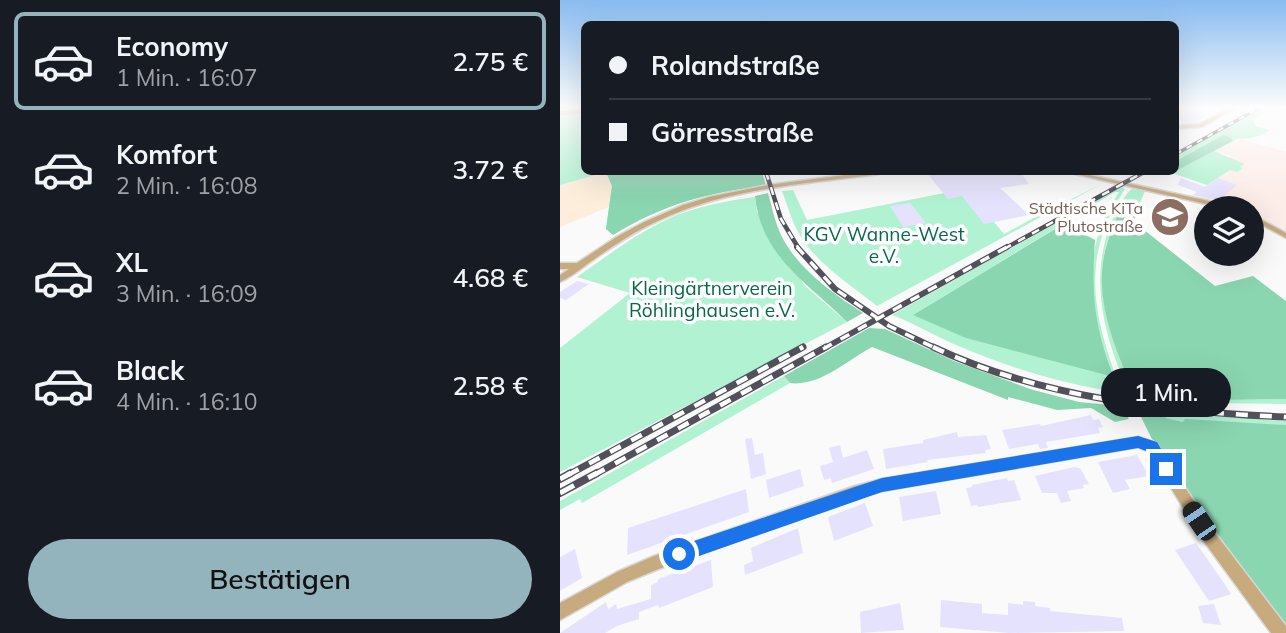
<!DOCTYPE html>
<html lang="de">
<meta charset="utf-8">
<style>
:root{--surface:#171b24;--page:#20242c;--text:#f1f3f6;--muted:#9ea1a6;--line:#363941;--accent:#93b4bc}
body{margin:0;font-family:Mulish,sans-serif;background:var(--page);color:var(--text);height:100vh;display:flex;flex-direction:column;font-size:26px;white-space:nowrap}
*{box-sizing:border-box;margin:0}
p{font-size:23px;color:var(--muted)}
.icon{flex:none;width:38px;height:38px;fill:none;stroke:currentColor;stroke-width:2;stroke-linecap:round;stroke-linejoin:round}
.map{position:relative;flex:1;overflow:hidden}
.drawer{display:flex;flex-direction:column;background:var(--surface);width:560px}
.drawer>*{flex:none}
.guide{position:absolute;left:21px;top:21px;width:598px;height:154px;border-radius:10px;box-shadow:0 7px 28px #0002;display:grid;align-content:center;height:154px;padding:0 28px;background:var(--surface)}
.buttons{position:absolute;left:634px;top:196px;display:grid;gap:14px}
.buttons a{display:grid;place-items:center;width:70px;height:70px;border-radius:50%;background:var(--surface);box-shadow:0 7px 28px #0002;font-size:35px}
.end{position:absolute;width:32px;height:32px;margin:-16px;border:9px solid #1a73e8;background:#fff;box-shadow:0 0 0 4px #fff}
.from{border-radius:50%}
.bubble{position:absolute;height:49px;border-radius:24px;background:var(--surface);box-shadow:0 7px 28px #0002;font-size:23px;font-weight:600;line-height:49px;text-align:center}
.car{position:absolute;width:21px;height:42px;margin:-21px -10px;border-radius:9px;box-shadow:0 0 5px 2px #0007;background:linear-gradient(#222 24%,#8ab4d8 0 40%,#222 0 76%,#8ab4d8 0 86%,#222 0)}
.guide b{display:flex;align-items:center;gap:24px;height:66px;font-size:26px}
.guide b+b{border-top:2px solid var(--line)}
.guide i{width:18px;height:18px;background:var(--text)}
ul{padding:12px 0 0;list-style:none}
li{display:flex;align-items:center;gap:21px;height:98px;margin:0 14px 10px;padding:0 14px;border:4px solid transparent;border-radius:10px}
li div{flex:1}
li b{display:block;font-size:26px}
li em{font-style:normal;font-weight:600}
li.current{border-color:var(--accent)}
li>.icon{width:63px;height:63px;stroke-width:1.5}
.action{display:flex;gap:14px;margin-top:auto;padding:14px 28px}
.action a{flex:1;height:80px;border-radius:42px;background:var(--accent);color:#111;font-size:28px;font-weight:600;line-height:80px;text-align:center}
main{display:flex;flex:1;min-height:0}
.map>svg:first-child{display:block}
.commercial{fill:#fdeedb}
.industrial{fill:#fcede8}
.green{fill:#b0f2d1;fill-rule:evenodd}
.forest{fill:#8ad6b1}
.building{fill:#e5e2fd}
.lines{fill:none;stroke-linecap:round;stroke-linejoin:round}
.minor-casing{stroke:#d7d7d9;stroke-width:3}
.secondary-casing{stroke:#d7d7d9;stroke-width:4}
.minor{fill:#c7aa7e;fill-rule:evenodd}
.secondary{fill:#ac823a;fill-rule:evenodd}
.rail-far4-casing{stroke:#51505b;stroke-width:3.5}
.rail-far3-casing{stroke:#51505b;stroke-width:4.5}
.rail-far2-casing{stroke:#51505b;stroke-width:6}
.rail-far1-casing{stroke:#51505b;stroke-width:7}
.rail-casing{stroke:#51505b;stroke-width:8}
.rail-far4{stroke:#fff;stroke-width:2;stroke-dasharray:6;stroke-linecap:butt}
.rail-far3{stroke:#fff;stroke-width:2.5;stroke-dasharray:8;stroke-linecap:butt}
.rail-far2{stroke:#fff;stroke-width:3.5;stroke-dasharray:10;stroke-linecap:butt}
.rail-far1{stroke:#fff;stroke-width:4.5;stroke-dasharray:12;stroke-linecap:butt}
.rail{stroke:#fff;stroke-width:5;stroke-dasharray:16;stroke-linecap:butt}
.route{fill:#1a73e8}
.labels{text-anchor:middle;stroke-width:7;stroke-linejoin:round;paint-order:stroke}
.far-education-label{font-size:16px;fill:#785e54;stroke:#fff;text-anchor:end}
.park-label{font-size:19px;fill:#076847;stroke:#fff}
</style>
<main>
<section class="drawer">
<ul>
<li class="current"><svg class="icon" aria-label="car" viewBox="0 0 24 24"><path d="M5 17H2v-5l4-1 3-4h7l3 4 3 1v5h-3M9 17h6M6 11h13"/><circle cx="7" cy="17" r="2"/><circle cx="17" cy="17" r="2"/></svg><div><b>Economy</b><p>1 Min. · 16:07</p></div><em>2.75 €</em></li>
<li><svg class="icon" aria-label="car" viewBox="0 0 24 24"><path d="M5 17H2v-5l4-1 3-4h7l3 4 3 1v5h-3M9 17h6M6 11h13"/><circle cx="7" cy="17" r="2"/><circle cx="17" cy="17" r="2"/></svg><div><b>Komfort</b><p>2 Min. · 16:08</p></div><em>3.72 €</em></li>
<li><svg class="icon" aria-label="car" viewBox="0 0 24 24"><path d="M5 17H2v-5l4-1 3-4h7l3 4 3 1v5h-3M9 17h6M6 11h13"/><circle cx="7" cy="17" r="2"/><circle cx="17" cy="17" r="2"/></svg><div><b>XL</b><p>3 Min. · 16:09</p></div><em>4.68 €</em></li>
<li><svg class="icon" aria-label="car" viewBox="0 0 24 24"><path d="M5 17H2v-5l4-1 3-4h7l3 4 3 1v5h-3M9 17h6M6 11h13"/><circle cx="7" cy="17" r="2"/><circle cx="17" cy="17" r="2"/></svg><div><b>Black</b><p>4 Min. · 16:10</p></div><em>2.58 €</em></li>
</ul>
<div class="action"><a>Bestätigen</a></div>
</section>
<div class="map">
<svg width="726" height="633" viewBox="0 0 726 633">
<rect width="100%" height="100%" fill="#fafafa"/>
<path class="commercial" d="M46,172L52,186L49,207L0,227V185Z"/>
<path class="industrial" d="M678,138L726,152V231L691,212V208L631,196L670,170L679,167L669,159L671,156L654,151Z"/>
<path class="green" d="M705,107H712L693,120L695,126L710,130C703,136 687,140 678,138L673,141L663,135L616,161V156Z
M24,113V172H202L206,186C150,191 101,205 53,235L46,229L52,186L46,172L0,185V115Z
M654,151L685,164L680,167L683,168L677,172L670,170L647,185L612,173Z
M545,182L317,306C289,283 256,264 238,232C231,219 227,204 222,191L233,190L247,220L400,190L409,192L444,234L492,208L489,205L504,203Z
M562,186L565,189C518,260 534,318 562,393C508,385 452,369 401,347C378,338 356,324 332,315ZM555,192H559C519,252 528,312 554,376L353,315Z
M572,189L585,191L576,212L560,210C554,225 546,240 544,256C536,304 556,352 575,394H570C545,340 529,283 550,225C555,213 563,196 572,189Z
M195,197L197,212L245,286L287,322L0,472V348L70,293L17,277C47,256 77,233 110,218C137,206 167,201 195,197Z
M224,376L230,383L22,503L20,499L0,510V501Z
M598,396L658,400L726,399V404L648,403L597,398Z
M605,413L726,421V425L623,422L606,418Z"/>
<path class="forest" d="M663,135L671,138L673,141L616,171V161Z
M46,172H202L206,186C150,191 101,205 53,235L46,229L52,186Z
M208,193C212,207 215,222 221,235C237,268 272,293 303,313L287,322C248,283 201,257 195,196Z
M560,209L576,212L574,222L655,286L693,276L726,301V399L658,400L575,394C556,352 535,303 544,256C547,240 554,225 560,209Z
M512,228L535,240C531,294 534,326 554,377L406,338L353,315L495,229L500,233Z
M309,328L325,329L394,361L470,389L519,402L562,406L569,419L555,422L531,408L497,410L448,397V400L312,347C288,360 259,387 230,383L224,376Z
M577,409L604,413L606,418L623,422L625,419L726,425V627L663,546L598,444L592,439Z"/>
<path class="building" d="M616,107H631L647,116L635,122H616Z
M366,172L461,173L469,184L440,188L469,215L424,224L402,196L388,199Z
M621,178L645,187L658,178L677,185L659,200L633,195L637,192L618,185Z
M350,203L366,223L343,227L330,206Z
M17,281L29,284L6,300L0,298V292Z
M531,415L533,420L539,419L543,427L538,428L540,433L486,442L488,448L480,449L478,444L449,449L442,430L480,424L481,426Z
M397,432L398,437L426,435L431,449L425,450L426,453L367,460L368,462L326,469L323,449L363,443V440Z
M192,438L195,455L203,453L206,474L191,479L185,439Z
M280,445L283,458L307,450L314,469L272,483L271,478L264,480L260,466L273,462L269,448Z
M577,455L589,476L565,480L570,489L553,493L538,462Z
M514,467L520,468L529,484L523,485L524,488L507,491L511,501L501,503L497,493H482L475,476Z
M240,469L244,486L209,498L206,480Z
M447,478L448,481L454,480L461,500L418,507L417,505L411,506L406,488L412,487V485Z
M186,489L189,512L67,555L68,528Z
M376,491L381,514L343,521L339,497Z
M305,503L313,526L274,541L268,517Z
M238,528L243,553L185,575L184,565L193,561L191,548Z
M636,543L666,586L671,594L649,601L615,550Z
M15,549L22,578L0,591V557Z
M151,560L153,587L99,608L98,605L79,612V619L57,626L45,633H0L46,602L48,609L56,604L57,609L91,599V585L98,582V579Z
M381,600L422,604V613L448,615V603L463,605V601L475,602V606L490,608V611L562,618L564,631L449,633L380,627Z
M340,603L344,630L301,633L300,612Z
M654,604L661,625L643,623L638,606Z"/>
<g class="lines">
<g class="minor-casing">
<path id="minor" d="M671,107H678L642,127L616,129V125L639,124Z
M308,172H322L319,174C246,184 168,188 100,220C77,230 56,244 36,258C24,266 13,276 0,282V275L9,269H0V263H17L58,236L84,222L123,205L149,197L208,185Z
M506,172H516L672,206L676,208H663Z
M691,214L726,233V238L691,219Z
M578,437L596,443L655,533L726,626V633H711L645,543L588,451L578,447L322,491L295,498L96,570L67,582L0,620V603L57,572L94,556L295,486L322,479Z"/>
</g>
<g class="secondary-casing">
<path id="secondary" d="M721,107H726V109H722Z
M24,109V113L0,115V111Z"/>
</g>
<use href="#minor" class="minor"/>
<use href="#secondary" class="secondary"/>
<g class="rail-far4-casing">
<path id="rail-far4" d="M616,154L701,107"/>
</g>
<g class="rail-far3-casing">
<path id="rail-far3" d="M206,172L221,219L239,249
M444,249L584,172"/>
</g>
<g class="rail-far2-casing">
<path id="rail-far2" d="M237,247L275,289L329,326L377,349
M240,349L243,347
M263,349L447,247"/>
</g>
<g class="rail-far1-casing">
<path id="rail-far1" d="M373,347C481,398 608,412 726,417
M8,475L243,347
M34,475L266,347"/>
</g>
<g class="rail-casing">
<path id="rail" d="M0,479L11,473
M0,493L37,473"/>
</g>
<use href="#rail-far4" class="rail-far4"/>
<use href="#rail-far3" class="rail-far3"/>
<use href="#rail-far2" class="rail-far2"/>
<use href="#rail-far1" class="rail-far1"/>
<use href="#rail" class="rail"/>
</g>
<linearGradient id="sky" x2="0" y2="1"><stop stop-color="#88bbf0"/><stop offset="0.55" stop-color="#fdfdfd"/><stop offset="1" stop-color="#fdfdfd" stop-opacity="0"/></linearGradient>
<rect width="726" height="196" fill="url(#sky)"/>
<path class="route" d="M578,436L597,442L613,469L611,474H600L586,451L578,448L322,492L119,563L113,561L110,554L113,548L119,546L322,478Z"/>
<defs>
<g id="school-disc" transform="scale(2.0125)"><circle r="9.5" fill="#8d6e63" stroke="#fff"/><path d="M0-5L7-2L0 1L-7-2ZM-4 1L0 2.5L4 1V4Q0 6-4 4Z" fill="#fff"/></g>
</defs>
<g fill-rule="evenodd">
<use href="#school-disc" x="610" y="217"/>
</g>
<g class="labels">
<g class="far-education-label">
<text x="583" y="214">Städtische KiTa<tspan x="583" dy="18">Plutostraße</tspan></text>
</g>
<g class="park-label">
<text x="324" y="241">KGV Wanne-West<tspan x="324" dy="22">e.V.</tspan></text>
<text x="152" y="295">Kleingärtnerverein<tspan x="152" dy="22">Röhlinghausen e.V.</tspan></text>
</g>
</g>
</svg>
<div class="buttons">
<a><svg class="icon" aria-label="layers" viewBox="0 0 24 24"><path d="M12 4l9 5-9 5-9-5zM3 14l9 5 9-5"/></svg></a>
</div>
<i class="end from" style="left:119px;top:554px"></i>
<i class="end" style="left:606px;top:469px"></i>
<div class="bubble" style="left:541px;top:368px;width:130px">1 Min.</div>
<i class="car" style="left:639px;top:521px;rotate:326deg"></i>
<div class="guide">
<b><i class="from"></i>Rolandstraße</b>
<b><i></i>Görresstraße</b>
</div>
</div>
</main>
